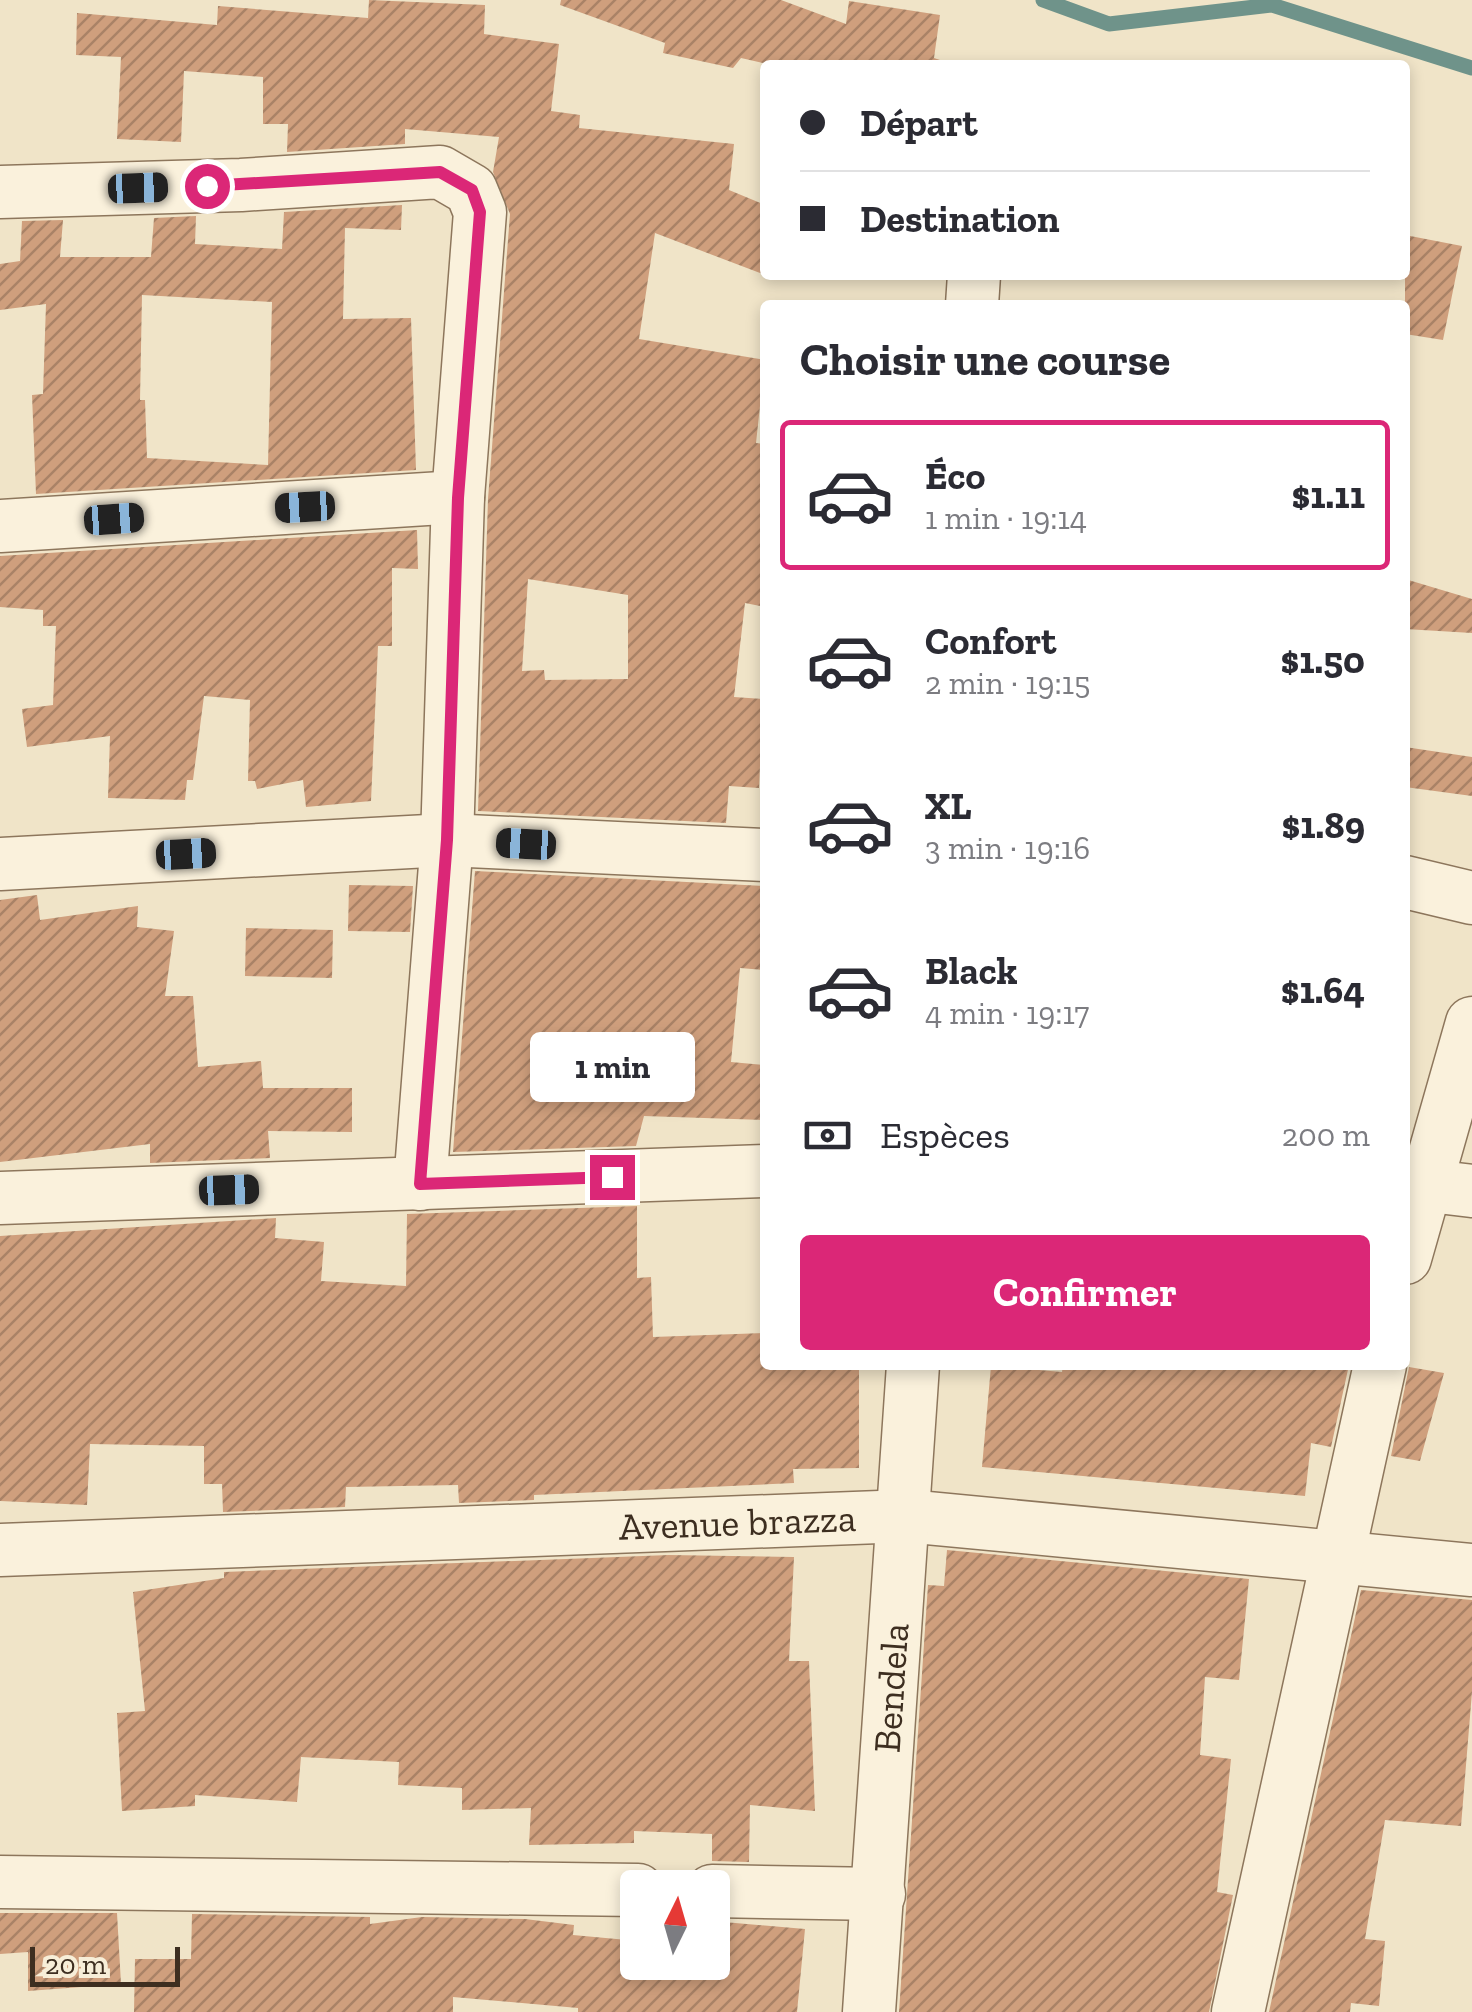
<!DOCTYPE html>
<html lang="fr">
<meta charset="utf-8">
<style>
:root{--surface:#fff;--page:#f2f2f3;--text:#2b2b33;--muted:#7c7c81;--line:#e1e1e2;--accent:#db2777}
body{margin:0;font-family:"Zilla Slab",serif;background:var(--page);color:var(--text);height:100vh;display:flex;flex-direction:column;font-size:38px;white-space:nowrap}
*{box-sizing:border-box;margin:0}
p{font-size:32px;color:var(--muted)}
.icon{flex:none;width:55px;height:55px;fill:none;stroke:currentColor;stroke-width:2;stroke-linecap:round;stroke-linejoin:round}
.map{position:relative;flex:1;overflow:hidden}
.drawer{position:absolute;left:760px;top:300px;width:650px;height:1070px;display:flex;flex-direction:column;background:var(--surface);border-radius:10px;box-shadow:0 5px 15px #0003}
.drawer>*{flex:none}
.banner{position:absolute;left:760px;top:60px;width:650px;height:220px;border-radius:10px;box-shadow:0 5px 15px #0003;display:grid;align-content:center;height:220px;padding:0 40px;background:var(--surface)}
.needle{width:65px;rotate:5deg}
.buttons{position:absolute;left:620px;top:1870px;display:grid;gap:20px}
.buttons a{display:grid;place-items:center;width:110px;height:110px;border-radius:10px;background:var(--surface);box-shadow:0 5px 15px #0003;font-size:50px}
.scale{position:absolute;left:30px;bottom:25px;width:150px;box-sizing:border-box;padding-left:10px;border:5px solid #3d2e20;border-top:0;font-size:28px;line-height:35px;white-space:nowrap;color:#3d2e20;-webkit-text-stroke:8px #f7eed8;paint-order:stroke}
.end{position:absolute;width:45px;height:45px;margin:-22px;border:12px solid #db2777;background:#fff;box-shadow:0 0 0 5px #fff}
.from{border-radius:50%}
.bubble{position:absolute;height:70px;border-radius:10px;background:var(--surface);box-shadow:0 5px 15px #0003;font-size:32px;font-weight:700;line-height:70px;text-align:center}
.car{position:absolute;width:30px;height:60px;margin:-30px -15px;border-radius:12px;box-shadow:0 0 8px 2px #0007;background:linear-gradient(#222 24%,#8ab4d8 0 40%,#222 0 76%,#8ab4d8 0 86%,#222 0)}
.banner b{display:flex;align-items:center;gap:35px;height:95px;font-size:38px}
.banner b+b{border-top:2px solid var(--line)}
.banner i{width:25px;height:25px;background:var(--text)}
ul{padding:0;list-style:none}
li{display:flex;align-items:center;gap:30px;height:150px;margin:0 20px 15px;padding:0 20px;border:5px solid transparent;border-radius:10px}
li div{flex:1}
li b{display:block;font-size:38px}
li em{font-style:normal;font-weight:700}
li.selected{border-color:var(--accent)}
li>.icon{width:90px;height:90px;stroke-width:1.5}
h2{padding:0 40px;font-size:45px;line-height:120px}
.pay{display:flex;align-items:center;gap:25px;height:110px;padding:0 40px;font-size:38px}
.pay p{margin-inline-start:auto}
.button{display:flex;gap:20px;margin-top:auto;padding:20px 40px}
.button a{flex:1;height:115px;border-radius:10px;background:var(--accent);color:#fff;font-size:40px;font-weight:700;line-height:115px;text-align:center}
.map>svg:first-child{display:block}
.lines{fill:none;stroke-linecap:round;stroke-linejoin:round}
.stream{stroke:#6f938a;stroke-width:15}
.building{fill:url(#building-hatch);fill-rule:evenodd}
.minor-casing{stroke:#8d765c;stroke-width:55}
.minor{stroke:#faf1dc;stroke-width:52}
.route{stroke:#db2777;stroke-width:12}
.labels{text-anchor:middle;stroke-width:10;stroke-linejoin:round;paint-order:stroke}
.street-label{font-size:38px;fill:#3d2e20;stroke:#f7eed8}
</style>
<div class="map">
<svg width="1472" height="2012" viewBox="0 0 1472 2012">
<defs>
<pattern id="building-hatch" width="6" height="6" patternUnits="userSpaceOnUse" patternTransform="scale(2.5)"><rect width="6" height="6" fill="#cf9f7d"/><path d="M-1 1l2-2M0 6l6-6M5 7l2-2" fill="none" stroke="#a98266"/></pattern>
</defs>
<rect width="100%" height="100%" fill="#f0e4c8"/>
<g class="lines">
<path class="stream" d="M1043,0L1109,24L1272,5L1472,68"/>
</g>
<path class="building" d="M369,0L485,5L484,34L559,44L551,111L580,115L579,128L734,144L729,190L765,205V275L655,233L639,339L765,360L756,443L765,444V607L745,603L734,697L763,699L759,788L729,786L726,823L478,811L488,499L510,214L493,172L499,137L405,129V144L287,152L288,124H263V77L184,71L181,142L117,139L121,57L76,55L77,13L217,25L218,6L368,18ZM528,579L628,595V679L545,680L544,670L522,671Z
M561,0H781L846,24L849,1L940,15L934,58L943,61L942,65H772L741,58L733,68L663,53L665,43L560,5Z
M402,205L401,230L345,228L343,319L411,318L416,470L36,494L32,395L43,394L46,304L0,310V264L20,261L22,221L63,220L60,257H151L154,218L196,216L195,244L282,249L284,212ZM142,295L272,302L268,465L147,458L145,400H140Z
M1405,235L1462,246L1443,340L1405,334Z
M417,530L418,569L392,568V646H378L371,801L306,807L303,780L257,789L255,781H248L250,700L204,696L193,780H187L185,800L108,798L110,736L27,747L22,709L53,705L56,626H43V610L0,607V556Z
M1405,579L1472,599V633L1405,629Z
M1405,747L1472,757V796L1405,787Z
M475,871L765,886V970L740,968L731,1062L765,1065V1120L644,1116L636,1146L453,1152Z
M349,885L413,886L410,932L348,931Z
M37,895L40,920L138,906L137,927L174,931L165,996H193L198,1067L261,1061L263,1088H352V1132L268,1131L270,1158L150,1163V1144L0,1162V900Z
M246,928L333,930L332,978L245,976Z
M637,1206V1278L651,1277L653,1337L765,1333V1365L859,1368V1468L793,1469L794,1483L534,1495V1500L459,1503L458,1485L346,1487L345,1507L223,1512L222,1484H204V1446L90,1444L87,1505L0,1501V1236L276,1218L275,1238L324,1242L321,1281L406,1286L407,1214Z
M1063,1365H1349L1331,1447L1311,1443L1305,1496L982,1467L991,1366L1062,1372Z
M1409,1367L1444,1373L1420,1461L1391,1456Z
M947,1550L1249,1579L1239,1680L1205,1677L1200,1755L1231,1759L1217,1892L1233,1895L1209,2012H899L928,1585L944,1586Z
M669,1555L794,1557L789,1661H809L815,1811L750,1805L749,1862L712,1861V1834L634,1831V1843L529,1845L531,1808L462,1810V1788L398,1785L399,1762L301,1757L297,1802L195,1795V1806L122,1811L117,1713L145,1711L133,1592L224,1578V1572Z
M1361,1590L1472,1600V1692L1461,1826L1385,1820L1365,1939L1385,1941L1379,2006L1351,2003L1350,2012H1269Z
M0,1913H117L121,1984L28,1991V1952L0,1954Z
M192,1914L370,1917V1924L422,1917L525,1919L574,1925L573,1935L638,1941V1962H712V1921L805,1929L797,2012H578V2008L453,1997V2012H134L135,1959H191Z"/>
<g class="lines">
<g class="minor-casing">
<g id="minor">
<path d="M0,192L241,185L440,172L471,190L480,212L458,497L447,840L420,1184"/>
<path d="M972,305L974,275"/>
<path d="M0,526L458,497"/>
<path d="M0,864L447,840L765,855"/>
<path d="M1405,882L1472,898"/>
<path d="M1405,1183L1472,1191"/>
<path d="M0,1198L765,1171"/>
<path d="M1405,1258L1472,1023"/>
<path id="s1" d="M0,1550L906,1516L1472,1570"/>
<path d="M0,1882L638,1890"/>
<path d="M712,1891L879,1894"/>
<path id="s2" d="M869,2012L913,1365"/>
<path d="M1238,2012L1380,1365"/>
</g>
</g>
<use href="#minor" class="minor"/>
</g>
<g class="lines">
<path class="route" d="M207,186L440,172L472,190L480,212L458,498L447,840L420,1184L612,1177"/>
</g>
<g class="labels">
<g class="street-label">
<text dy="13" stroke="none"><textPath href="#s1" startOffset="738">Avenue brazza</textPath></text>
<text dy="13" stroke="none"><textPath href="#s2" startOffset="325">Bendela</textPath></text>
</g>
</g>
</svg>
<div class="buttons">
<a><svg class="needle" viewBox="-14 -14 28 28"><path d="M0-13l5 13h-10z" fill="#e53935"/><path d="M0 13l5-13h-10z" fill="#7c7c81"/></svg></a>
</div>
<div class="scale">20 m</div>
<i class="end from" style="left:207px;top:186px"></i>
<i class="end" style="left:612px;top:1177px"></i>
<div class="bubble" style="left:530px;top:1032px;width:165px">1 min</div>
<i class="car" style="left:138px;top:188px;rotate:88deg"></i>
<i class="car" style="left:305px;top:507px;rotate:267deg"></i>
<i class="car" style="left:114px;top:519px;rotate:86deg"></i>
<i class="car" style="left:526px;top:844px;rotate:273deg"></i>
<i class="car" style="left:186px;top:854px;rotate:87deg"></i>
<i class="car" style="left:229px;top:1190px;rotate:88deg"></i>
<div class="banner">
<b><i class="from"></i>Départ</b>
<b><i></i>Destination</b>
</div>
<section class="drawer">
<h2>Choisir une course</h2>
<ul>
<li class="selected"><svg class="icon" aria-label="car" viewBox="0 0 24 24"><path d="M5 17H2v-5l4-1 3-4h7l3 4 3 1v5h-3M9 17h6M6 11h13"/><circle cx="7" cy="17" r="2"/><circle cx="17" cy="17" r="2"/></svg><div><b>Éco</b><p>1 min · 19:14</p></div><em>$1.11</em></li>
<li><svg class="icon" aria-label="car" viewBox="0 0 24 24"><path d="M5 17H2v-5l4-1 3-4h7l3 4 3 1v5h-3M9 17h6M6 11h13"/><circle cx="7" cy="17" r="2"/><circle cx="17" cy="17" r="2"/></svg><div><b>Confort</b><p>2 min · 19:15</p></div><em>$1.50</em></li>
<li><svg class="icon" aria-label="car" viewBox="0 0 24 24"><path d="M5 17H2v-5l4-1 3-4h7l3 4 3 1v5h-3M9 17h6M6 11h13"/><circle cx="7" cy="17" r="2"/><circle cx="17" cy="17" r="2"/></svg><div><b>XL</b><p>3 min · 19:16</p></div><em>$1.89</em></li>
<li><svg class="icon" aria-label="car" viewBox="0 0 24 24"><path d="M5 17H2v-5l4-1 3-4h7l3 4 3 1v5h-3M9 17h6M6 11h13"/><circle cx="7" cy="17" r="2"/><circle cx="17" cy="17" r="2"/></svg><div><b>Black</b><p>4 min · 19:17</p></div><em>$1.64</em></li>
</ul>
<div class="pay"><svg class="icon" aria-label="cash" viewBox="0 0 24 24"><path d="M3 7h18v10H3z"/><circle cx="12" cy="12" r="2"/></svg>Espèces<p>200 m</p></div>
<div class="button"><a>Confirmer</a></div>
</section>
</div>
